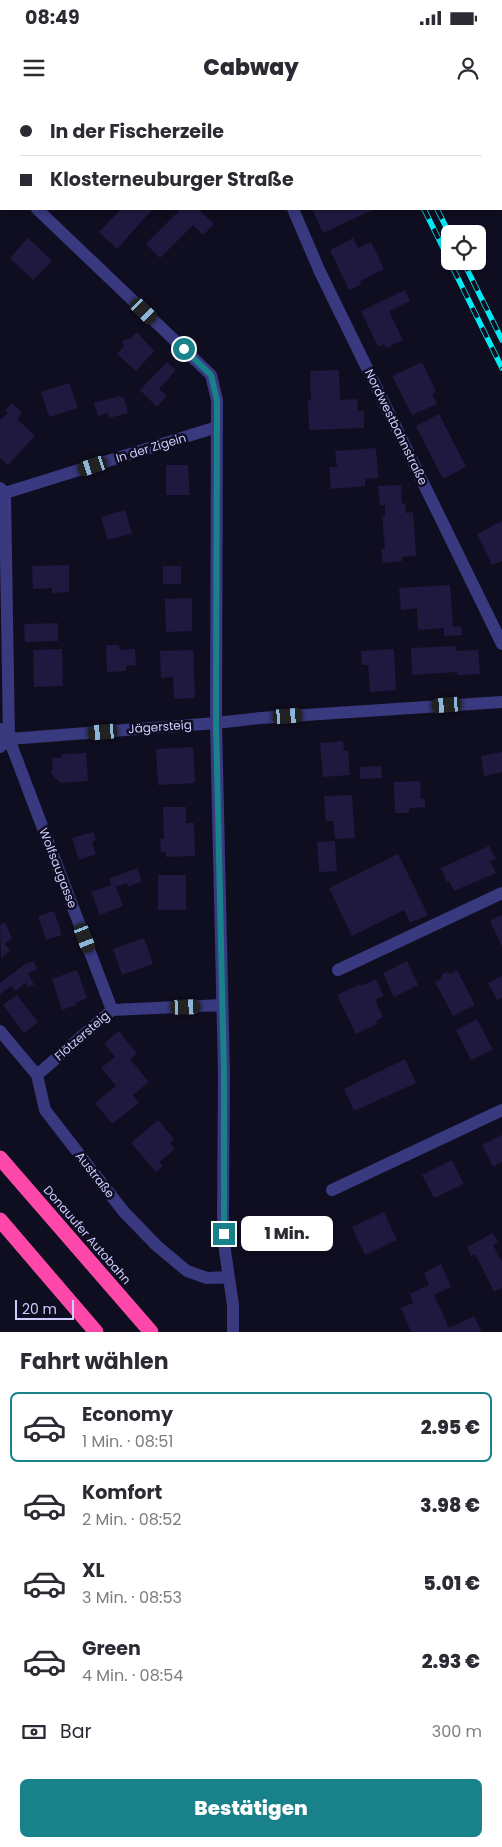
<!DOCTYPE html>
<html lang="de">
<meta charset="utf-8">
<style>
:root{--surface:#fff;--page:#f7f7f7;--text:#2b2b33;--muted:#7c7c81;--line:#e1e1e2;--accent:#19818a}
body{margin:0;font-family:Poppins,sans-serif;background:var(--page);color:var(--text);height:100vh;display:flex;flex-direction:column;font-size:19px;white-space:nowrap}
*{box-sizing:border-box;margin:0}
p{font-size:16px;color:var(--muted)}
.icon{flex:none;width:28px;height:28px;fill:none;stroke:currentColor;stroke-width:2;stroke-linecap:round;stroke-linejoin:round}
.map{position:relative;height:1232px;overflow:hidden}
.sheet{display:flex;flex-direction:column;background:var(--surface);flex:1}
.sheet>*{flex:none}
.top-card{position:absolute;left:0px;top:0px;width:502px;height:110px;box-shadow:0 2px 8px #0003;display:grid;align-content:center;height:110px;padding:0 20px;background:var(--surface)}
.fabs{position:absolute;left:441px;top:125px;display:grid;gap:10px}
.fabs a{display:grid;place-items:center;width:45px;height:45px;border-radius:8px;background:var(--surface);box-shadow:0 2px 8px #0003;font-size:25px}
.scale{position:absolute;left:15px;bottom:12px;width:59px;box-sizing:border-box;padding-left:5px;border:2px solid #cfccff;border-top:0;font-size:14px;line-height:18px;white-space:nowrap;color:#cfccff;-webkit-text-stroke:4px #0f0d20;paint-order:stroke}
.end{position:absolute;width:22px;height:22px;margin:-11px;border:6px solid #19818a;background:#fff;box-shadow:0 0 0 2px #fff}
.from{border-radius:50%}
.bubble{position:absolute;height:35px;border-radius:8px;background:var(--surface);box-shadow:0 2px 8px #0003;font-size:16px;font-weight:800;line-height:35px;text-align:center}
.car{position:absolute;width:15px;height:30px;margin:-15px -8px;border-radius:6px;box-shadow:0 0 4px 1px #0007;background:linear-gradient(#222 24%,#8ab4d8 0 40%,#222 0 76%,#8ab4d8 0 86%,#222 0)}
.top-card b{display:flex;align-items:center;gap:18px;height:48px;font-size:19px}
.top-card b+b{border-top:1px solid var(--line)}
.top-card i{width:12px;height:12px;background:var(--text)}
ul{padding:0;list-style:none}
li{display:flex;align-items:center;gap:15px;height:70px;margin:0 10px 8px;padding:0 10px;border:2px solid transparent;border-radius:8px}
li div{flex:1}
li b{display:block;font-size:19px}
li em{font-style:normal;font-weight:800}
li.current{border-color:var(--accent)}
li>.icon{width:45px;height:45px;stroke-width:1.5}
h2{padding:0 20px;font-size:22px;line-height:60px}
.pay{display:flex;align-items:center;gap:12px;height:55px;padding:0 20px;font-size:19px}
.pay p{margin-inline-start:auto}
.button{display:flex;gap:10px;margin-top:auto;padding:10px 20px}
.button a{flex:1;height:58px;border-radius:8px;background:var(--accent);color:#fff;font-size:20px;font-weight:800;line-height:58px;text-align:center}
.status{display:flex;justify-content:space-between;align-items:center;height:35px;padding:0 25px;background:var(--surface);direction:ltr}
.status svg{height:14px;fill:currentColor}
header{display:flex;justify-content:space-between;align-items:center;height:65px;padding:0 20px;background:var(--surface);font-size:22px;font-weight:800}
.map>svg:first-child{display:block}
.building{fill:#1f1940}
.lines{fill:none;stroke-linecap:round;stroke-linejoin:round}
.street{stroke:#38397e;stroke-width:12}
.highway{stroke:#fd48a9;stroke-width:15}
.rail-casing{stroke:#02eaf4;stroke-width:5.5}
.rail{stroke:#0f0d20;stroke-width:4;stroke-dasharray:11;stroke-linecap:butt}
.route{stroke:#19818a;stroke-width:6}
.labels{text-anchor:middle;stroke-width:5;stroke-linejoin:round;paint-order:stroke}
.street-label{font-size:12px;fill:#cfccff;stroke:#0f0d20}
</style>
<div class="status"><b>08:49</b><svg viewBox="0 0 49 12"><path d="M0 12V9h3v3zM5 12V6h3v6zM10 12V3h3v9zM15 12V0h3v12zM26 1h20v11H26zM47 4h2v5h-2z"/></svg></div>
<header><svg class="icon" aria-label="menu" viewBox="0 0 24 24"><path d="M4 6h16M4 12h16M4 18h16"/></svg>Cabway<svg class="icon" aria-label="person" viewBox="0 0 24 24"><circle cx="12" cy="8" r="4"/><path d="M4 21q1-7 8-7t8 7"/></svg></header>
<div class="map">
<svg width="502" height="1232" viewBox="0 0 502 1232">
<rect width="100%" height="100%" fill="#0f0d20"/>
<path class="building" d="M121,109H149L151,111L117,149L99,132Z
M181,109H198L214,124L203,135L193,125L160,158L146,144Z
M312,109H375L323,133Z
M28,138L52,161L33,180L10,158Z
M353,138L358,148L371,142L384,169L360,181L362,184L349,190L330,150Z
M405,190L410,201L389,211L403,240L386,248L384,244L378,247L361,211Z
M137,232L154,251L136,271L117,254L124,246L122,242L125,239H130Z
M167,262L176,270L159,289L167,296L157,307L140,290Z
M422,262L436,292L432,294L437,304L412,315L392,276Z
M339,270L340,300L357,299L358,311H364V328L309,330L308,300H311L310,271Z
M69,283L78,308L49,317L41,292Z
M119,296L124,298L128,313L109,318L108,313L98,316L94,303Z
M12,303L22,313L17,319L35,336L8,365L0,358V320L8,313L5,310Z
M439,314L466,367L443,379L416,326Z
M376,348L378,378L365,379V386L331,389L329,367H337L335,351Z
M166,365H188L190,395H166Z
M401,385L402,404L405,403L406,413L413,412L416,456L402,457V461L383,463L381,449H385L382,416H385V405H380L378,386Z
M125,410L132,433L108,440L101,417Z
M502,421V461L492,465L477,434Z
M69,465V492L52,493V488L33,489L32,466Z
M163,466H181V484H163Z
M450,485L453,527L461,526L462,535L444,536V528L418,530L417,508L401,510L399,488Z
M192,498V531L166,532L165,499Z
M58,523V541L25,542L24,524Z
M106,545H119L120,550L135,549L136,565L126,566V571L107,572Z
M456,546V551L478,550L480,574L458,575L457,572L412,575L411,548Z
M62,549L63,586L34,587L33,550Z
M394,549L396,590L370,592L368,565H362L361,551Z
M193,550L195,598L174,599L173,577L161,578L160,551Z
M343,641L344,651H348L350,675L323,677L320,643Z
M193,647L195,683L158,685L156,649Z
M502,652V672L484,676L481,656Z
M86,653L88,681L61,683L50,673L53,669L52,658H60L63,654Z
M381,666L382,678L360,679V667Z
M420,681L421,699H425V707L409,708V713H395L394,682Z
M352,695L355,738L335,739L333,721H326L324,696Z
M163,707H186V723H194L195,756L166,757V752H161L160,739H164Z
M93,732L96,740L92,742L96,754L79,760L72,738Z
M335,741L337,771L319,772L317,742Z
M489,746L496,759L490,761L496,773L454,791L449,781L447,782L441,768Z
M398,754L428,815L410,823L404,810L352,836L329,788Z
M137,768L142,781L128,787L127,783L116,787L123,806L100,815L91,792L111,785L109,779Z
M158,775H186V810H158Z
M54,811L62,835L46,840L38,816Z
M502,815V846L490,821Z
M5,822L12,838L5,844L10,850L1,858L0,825Z
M144,838L153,864L122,875L113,849Z
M34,861L37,869L28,873L34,885L28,887L26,883L15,891L11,886L0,894V883L25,864Z
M407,861L418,885L394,897L383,873Z
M77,870L87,898L75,903L76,905L62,910L52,879Z
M457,870L475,905L453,916L435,882L441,879L442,874L447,872L450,874Z
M502,876V898L497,900L488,883Z
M376,879L384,896L375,900L383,917L376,921L377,924L356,934L337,895L360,884L361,886Z
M17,895L38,922L24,933L3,905Z
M477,919L493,950L471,960L456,930Z
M119,931L137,954L130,959L149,982L133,995L139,1003L112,1024L95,1003L116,986L101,968L115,957L104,943Z
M405,959L416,983L354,1011L344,989Z
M158,1020L174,1039L170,1043L175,1049L159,1062L163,1066L156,1072L131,1043Z
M502,1035V1062L493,1067L482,1045Z
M452,1060L464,1084L434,1098L422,1075Z
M384,1112L397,1140L365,1155L352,1127Z
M493,1133L498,1142L493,1145L502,1162V1188L494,1192L475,1154L471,1156L467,1147Z
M441,1164L451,1187L434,1195L449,1228L474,1216L482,1232H411L401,1208L413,1203L410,1194L429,1185L424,1173Z"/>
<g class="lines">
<path class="street" d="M0,73L1,74
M37,109L211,275L217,300L216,623L224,975L223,1117L225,1151L233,1205V1232
M293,109L320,172L502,544
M0,388L5,393L9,639
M0,398L5,393L217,327
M0,629L9,639L112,910
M0,647L9,639L216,623L260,618L502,602
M338,870L502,793
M0,931L37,975L45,1010L124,1112L157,1146L187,1171L207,1178L229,1177
M37,975L112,910L222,905
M332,1090L502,1010"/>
<path class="highway" d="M0,1058L151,1232
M0,1120L96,1232"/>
<g class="rail-casing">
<path id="rail" d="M369,0L370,1
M383,0V1
M424,109L502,268
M437,109L450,135
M463,161L502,240"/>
</g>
<use href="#rail" class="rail"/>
</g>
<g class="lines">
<path class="route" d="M184,249L211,275L217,300L216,623L224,975V1134"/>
</g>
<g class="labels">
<g class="street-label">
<text transform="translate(396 327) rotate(64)" y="4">Nordwestbahnstraße</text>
<text transform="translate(151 348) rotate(-17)" y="4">In der Zigein</text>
<text transform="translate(160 627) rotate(-4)" y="4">Jägersteig</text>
<text transform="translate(58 768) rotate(69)" y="4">Wolfsaugasse</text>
<text transform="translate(82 936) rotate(-41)" y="4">Flötzersteig</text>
<text transform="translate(95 1075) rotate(52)" y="4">Austraße</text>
<text transform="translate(87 1135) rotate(49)" y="4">Donauufer Autobahn</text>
</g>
</g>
</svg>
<div class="fabs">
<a><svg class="icon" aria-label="locate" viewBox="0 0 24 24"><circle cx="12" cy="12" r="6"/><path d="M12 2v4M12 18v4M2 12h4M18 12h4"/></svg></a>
</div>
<div class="scale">20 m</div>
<i class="end from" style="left:184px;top:249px"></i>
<i class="end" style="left:224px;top:1134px"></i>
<div class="bubble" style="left:241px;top:1116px;width:92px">1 Min.</div>
<i class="car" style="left:144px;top:211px;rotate:134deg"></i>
<i class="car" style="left:93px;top:366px;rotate:252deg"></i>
<i class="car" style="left:447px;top:605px;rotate:266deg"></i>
<i class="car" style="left:288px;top:616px;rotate:86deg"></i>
<i class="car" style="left:103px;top:632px;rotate:265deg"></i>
<i class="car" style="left:85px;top:838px;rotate:159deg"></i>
<i class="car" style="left:186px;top:907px;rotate:88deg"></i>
<div class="top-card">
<b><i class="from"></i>In der Fischerzeile</b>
<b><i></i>Klosterneuburger Straße</b>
</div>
</div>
<section class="sheet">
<h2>Fahrt wählen</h2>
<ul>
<li class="current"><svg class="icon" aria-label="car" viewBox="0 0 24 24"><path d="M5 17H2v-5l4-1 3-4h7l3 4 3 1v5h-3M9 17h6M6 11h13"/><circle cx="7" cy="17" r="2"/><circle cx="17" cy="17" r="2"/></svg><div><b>Economy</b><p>1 Min. · 08:51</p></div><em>2.95 €</em></li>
<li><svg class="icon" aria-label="car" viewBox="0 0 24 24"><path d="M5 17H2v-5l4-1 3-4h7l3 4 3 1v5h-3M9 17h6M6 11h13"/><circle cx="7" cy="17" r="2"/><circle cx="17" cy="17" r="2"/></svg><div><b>Komfort</b><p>2 Min. · 08:52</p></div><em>3.98 €</em></li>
<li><svg class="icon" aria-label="car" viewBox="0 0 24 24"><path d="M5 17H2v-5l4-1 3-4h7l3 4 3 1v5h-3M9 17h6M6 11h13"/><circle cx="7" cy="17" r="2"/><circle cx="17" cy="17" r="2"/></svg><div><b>XL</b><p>3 Min. · 08:53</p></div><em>5.01 €</em></li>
<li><svg class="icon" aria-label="car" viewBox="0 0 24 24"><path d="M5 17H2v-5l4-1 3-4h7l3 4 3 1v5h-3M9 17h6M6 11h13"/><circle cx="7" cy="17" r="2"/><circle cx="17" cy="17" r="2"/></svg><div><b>Green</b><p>4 Min. · 08:54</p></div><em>2.93 €</em></li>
</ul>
<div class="pay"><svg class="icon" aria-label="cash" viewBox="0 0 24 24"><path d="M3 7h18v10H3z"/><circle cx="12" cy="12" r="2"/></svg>Bar<p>300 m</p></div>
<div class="button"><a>Bestätigen</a></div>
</section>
